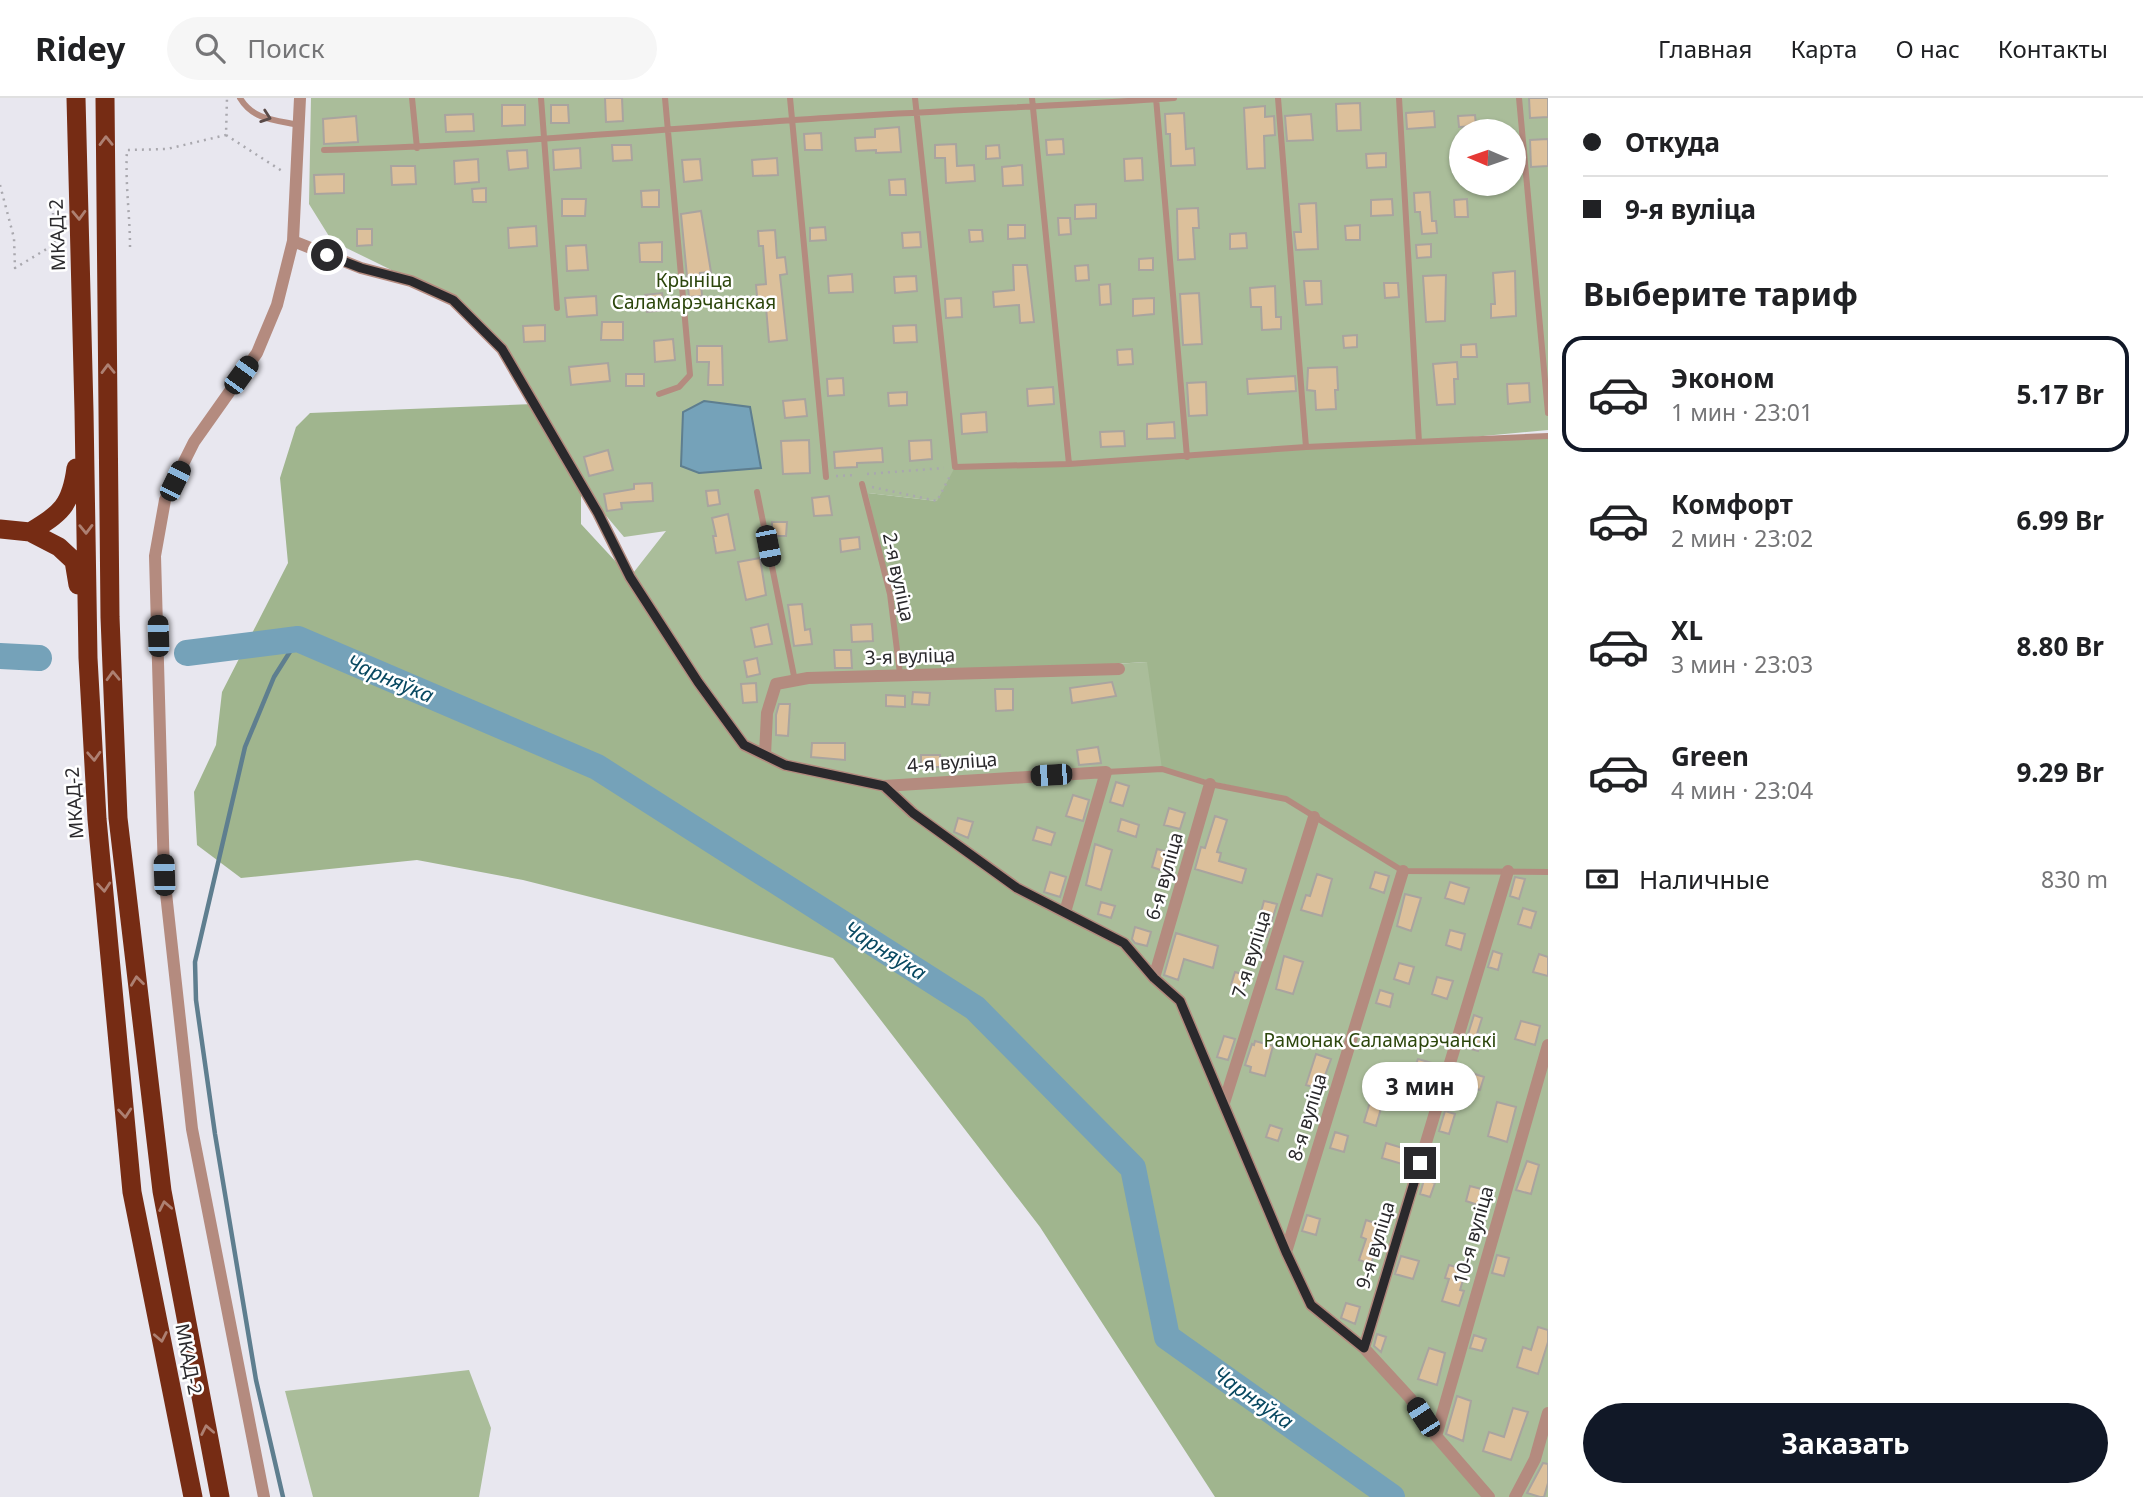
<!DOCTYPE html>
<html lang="ru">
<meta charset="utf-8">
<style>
:root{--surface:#fff;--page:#f6f6f6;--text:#202124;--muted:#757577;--line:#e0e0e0;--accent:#111827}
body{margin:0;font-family:"Noto Sans",sans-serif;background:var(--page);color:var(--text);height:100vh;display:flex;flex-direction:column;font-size:26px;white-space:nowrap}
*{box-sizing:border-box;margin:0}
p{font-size:23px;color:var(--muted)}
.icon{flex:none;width:38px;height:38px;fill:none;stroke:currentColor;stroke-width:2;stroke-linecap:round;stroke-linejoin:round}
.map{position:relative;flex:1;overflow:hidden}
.drawer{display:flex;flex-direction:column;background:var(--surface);width:595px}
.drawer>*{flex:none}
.guide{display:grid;align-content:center;height:154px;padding:0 35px;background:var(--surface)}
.needle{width:46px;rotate:272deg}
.tools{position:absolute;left:1449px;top:21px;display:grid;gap:14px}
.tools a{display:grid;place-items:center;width:77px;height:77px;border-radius:50%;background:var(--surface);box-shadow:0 2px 5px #0004;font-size:35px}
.end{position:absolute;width:32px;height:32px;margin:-16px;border:9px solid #2a292c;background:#fff;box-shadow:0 0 0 4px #fff}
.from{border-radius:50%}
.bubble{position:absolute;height:49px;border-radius:24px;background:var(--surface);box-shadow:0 2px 5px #0004;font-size:23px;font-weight:700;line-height:49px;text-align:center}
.car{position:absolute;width:21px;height:42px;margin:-21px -10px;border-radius:9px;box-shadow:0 0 5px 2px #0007;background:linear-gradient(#222 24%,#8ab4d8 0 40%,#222 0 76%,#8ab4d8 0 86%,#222 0)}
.guide b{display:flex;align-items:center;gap:24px;height:66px;font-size:26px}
.guide b+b{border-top:2px solid var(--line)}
.guide i{width:18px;height:18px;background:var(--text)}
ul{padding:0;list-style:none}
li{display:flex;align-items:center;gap:21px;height:116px;margin:0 14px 10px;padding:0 21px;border:4px solid transparent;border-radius:21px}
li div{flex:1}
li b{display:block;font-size:26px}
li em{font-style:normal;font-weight:700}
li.current{border-color:var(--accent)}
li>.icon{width:63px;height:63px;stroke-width:1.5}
h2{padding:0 35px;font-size:32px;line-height:84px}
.pay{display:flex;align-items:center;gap:18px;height:77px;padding:0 35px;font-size:26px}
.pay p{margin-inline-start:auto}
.cta{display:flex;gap:14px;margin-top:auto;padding:14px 35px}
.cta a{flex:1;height:80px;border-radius:42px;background:var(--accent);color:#fff;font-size:28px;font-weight:700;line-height:80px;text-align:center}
header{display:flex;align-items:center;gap:42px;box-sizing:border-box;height:98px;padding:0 35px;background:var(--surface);border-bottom:2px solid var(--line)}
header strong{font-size:33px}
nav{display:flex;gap:38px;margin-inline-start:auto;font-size:24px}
.search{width:490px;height:63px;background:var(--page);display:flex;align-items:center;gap:18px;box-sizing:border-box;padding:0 24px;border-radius:38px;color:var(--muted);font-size:26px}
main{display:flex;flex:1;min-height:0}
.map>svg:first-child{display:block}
.green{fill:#aabd9a;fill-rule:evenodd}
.forest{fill:#a0b58e}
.water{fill:#75a2b9;stroke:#5e7e8f;stroke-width:2}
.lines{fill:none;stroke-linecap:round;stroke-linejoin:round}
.stream{stroke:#5e7e8f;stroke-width:4.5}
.river{stroke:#75a2b9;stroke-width:26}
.building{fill:#dcc09b;stroke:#a9a49f;stroke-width:2}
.path{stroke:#a9a8ae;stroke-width:2.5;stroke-dasharray:2 5;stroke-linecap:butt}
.service{stroke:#b48b7f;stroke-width:6}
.minor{stroke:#b48b7f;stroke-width:12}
.trunk{stroke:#762c14;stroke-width:19}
.oneway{stroke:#5a4b49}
.oneway2{stroke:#ad8072}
.route{stroke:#2a292c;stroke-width:9}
.labels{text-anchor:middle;stroke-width:5;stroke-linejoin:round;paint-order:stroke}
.street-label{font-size:19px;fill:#2a292c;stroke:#fff}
.park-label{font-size:19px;fill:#2c460c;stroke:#fff}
.water-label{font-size:21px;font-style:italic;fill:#084860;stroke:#fff}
</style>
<header>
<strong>Ridey</strong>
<div class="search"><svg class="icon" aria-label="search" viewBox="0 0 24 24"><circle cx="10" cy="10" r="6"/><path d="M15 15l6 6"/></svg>Поиск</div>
<nav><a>Главная</a><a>Карта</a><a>О нас</a><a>Контакты</a></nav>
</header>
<main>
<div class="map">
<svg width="1548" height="1399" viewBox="0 0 1548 1399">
<rect width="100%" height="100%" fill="#e8e7ef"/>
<path class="green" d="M311,0H1548V332L1419,344L937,403L868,395L1016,572L1147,564L1286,701L1548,775V1399H1489L1311,1207L785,667L744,647L630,479L666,433L624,439L581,388L502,251L453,202L332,143L309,106ZM1461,33H1514V86H1461Z
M469,1272L491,1330L479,1399H313L285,1293Z"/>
<path class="forest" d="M533,306L581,388V426L630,479L744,647L785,667L884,688L1017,790L1124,845L1180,903L1311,1207L1364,1250L1489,1399H1215L1040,1129L833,860L523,782L417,762L241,780L197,747L194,694L216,647L222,594L288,465L280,380L296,329L310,315Z
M1548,338V774L1403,773L1286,701L1162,671L1147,564L901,578L890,496L868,395L937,403L955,369L1069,366L1306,349Z"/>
<path class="water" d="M704,303L750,309L761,370L699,375L681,368L683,314Z"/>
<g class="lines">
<path class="stream" d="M283,1399L256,1282L215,1036L196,902L195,864L245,649L274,579L298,541"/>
<path class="river" d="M187,555L298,541L597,669L975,910L1133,1070L1167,1239L1392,1399
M0,558L39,560"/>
</g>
<path class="building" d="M605,0H622L623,23L606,24Z
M1529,0H1548V19L1530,20Z
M1360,5L1361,32L1337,33L1336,6Z
M502,7H525V27L502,28Z
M551,7H568L569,25H551Z
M1265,8V19L1274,18L1275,37L1264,38L1265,70L1247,71L1244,10Z
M1434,13L1435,29L1407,31L1406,15Z
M1184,15L1186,51L1194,50L1195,67L1171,68L1170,36H1166L1165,16Z
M473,16L474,33L446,34L445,17Z
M1311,16L1313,42L1287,43L1285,18Z
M1475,17L1476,28L1459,29L1458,18Z
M356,18L358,44L324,46L323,21Z
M899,29L901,54L876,55V52L856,53L855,40L875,39V31Z
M821,35L822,52H805L804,36Z
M1063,41L1064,56L1047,57L1046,42Z
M1548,41V68L1531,69L1530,42Z
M956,46L957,68L974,67L975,83L946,85L945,60H935V47Z
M612,47H631L632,62L613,63Z
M999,47L1000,60L986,61V48Z
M580,50L581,70L554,72L553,52Z
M527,52L528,70L509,72L507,53Z
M1386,55V69L1367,70L1366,56Z
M777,60L778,77L753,78L752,62Z
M1142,60L1143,82L1125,83L1124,61Z
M478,61L479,84L455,86L454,63Z
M700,61L702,82L684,84L682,62Z
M1022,67L1023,87L1003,88L1002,69Z
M391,68H415L416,86L392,87Z
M344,76V95L315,96L314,77Z
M905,81L906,97H890L889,82Z
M486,90V104H473L472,91Z
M659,92V109H642L641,93Z
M1430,94L1432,123H1436L1437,135L1422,136L1420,114H1415L1414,95Z
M562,101H586L585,118H562Z
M1392,101L1393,117L1371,118V102Z
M1467,101L1468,119H1455L1454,102Z
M1316,105L1318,151L1296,152L1294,134H1301L1299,106Z
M1096,106V120L1075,121V107Z
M1198,110L1199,130H1193L1195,161L1178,162L1177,111Z
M701,113L711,174L700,175L702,198L689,199L681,116Z
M1058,120H1070L1071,136L1059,137Z
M1008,127H1025V140L1008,141Z
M1360,127V142H1346L1345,128Z
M536,128L537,148L509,150L508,130Z
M825,129L826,142L810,143V130Z
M357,131H372V147L357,148Z
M775,132L777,160L785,159L787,176L780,177L787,242L769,244L766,209H758L756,187L766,186L763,148H759L758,133Z
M969,132H982L983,143L970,144Z
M920,134L921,149L903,150L902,135Z
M1246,135L1247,150L1230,151V136Z
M662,144V164H640L639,145Z
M1431,146V159L1417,160L1416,147Z
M586,147L588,172L567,173L566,148Z
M1153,160V172H1139V161Z
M1013,167H1027L1034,224L1020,225L1019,207L994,209L993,194L1014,192Z
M1088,167L1089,182L1076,183L1075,168Z
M1515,173L1516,218L1491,220V206H1495L1493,175Z
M852,176L853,194L829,195L828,178Z
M1446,177L1445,223L1426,224L1423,178Z
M916,178L917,193L895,195L894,179Z
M1304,183H1321L1322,206L1306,207Z
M1384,185H1398L1399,199L1385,200Z
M1110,186L1111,206L1100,207L1099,187Z
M1275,188L1276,219H1281V231L1262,232L1261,209H1251L1250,190Z
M662,195L664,212L647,214L645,197Z
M1199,195L1202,246L1183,247L1180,196Z
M596,198L597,217L567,219L565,200Z
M961,200L962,219L946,220L945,201Z
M1154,200V216L1133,218V201Z
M602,224H623V242H601Z
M545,227V243L524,244L523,228Z
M916,227L917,244L894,245L893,228Z
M1357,237V249L1344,250L1343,238Z
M673,241L675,262L655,264L654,243Z
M1476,246L1477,259H1461V247Z
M697,248H722L723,287H708L709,264H697Z
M1132,251L1133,266L1118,267L1117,252Z
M1457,264L1458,281H1454L1455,306L1437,307L1433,266Z
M608,265L610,283L571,287L569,269Z
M1337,269L1338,292H1335L1336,311L1316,312L1315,293L1307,292L1308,270Z
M626,276H644V288H626Z
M1295,278L1296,293L1248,296L1247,281Z
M843,280L844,297L828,298L827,281Z
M1206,284L1207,317L1189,318L1187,285Z
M1529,285L1530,304L1508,306L1507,286Z
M1053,289L1054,306L1028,308L1027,291Z
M907,294V307L889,308L888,295Z
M805,301L807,318L785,320L783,303Z
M986,314L987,334L962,336L961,316Z
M1174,324L1175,340L1147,341V326Z
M1124,333L1125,348L1101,349L1100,334Z
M809,342L810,375L783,376L781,343Z
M931,342L932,361L910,363L909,343Z
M882,350L883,364L857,365V369L835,370L834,354Z
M608,352L613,372L589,378L584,359Z
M652,385L653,403L621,405L622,411L607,413L604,396L634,391V386Z
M718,392L720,406L708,408L706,393Z
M829,398L832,417L814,418L812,400Z
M728,416L735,452L716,455L713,438H716L712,420Z
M772,424H787L786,438H772Z
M859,439L860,451L841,454L840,441Z
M760,460L766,497L746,502L738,464Z
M802,506L805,532L810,531L812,546L794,548L788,507Z
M768,526L772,546L755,549L751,530Z
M872,526L873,543L852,544L851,527Z
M834,552H851L852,570H835Z
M757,560L760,576L747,579L744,563Z
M1112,584L1116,598L1072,605L1070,590Z
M756,585L757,604L743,605L741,586Z
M995,591H1013V612L996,613Z
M913,594L930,595L929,607L912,606Z
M886,597L905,598V609L886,608Z
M779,606H790L788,638L776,637V617Z
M812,645H845V662L811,659Z
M1098,649L1101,665L1079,667L1077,652Z
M921,657H940V669H921Z
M1116,684L1129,688L1123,708L1110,704Z
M1073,697L1089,702L1083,723L1066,718Z
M1169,710L1185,715L1180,731L1164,727Z
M1215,718L1227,722L1217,754L1221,755L1219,763L1246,771L1242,785L1195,771L1201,749L1205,750Z
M958,720L973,724L968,740L954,734Z
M1121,721L1139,727L1136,739L1118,733Z
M1037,729L1055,735L1051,747L1033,742Z
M1095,746L1112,752L1101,792L1086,787Z
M1157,751L1175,756L1169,775L1152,769Z
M1050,774L1066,779L1060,799L1044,794Z
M1375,774L1389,778L1384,795L1370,790Z
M1317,776L1332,781L1322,818L1301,812L1306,797L1310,798Z
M1515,779L1525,781L1519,801L1510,798Z
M1450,784L1469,790L1464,806L1445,800Z
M1405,796L1421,800L1411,833L1397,828Z
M1264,803L1277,806L1267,839L1255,836Z
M1101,804L1115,808L1111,820L1098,816Z
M1523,810L1536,814L1531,830L1518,826Z
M1135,829L1151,834L1147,848L1135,845L1132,841Z
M1450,832L1465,836L1461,852L1446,847Z
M1176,835L1218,848L1213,870L1184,861L1178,882L1164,877Z
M1493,853L1502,856L1498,872L1488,869Z
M1539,856L1548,859V878L1533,874Z
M1284,858L1303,864L1293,896L1276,891Z
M1399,865L1414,869L1409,886L1394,881Z
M1235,874L1248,878L1244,892L1231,887Z
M1437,879L1453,883L1447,901L1432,896Z
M1380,892L1393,896L1390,909L1376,905Z
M1474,917L1482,920L1477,936L1482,937L1478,953L1464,949Z
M1521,923L1540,928L1535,947L1515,941Z
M1224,938L1235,941L1228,962L1217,959Z
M1255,943L1273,948L1265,978L1250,974L1251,969L1245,967L1252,946L1254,947Z
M1316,956L1331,961L1320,991L1306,987Z
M1418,961L1432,965L1423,1002L1405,996Z
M1469,974L1484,979L1480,992L1465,988Z
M1370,1004L1382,1007L1376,1028L1364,1024Z
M1497,1004L1516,1009L1507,1044L1488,1038Z
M1445,1013L1455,1016L1449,1036L1439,1033Z
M1270,1027L1282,1031L1278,1043L1266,1039Z
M1335,1034L1348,1038L1344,1054L1330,1050Z
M1386,1045L1406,1051L1402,1066L1382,1060Z
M1527,1063L1539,1067L1531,1096L1516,1092Z
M1424,1082L1435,1085L1430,1099L1420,1096Z
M1470,1088L1489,1093L1484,1109L1466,1103Z
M1307,1117L1320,1121L1316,1137L1302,1133Z
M1366,1122L1384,1128L1371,1166L1359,1162L1366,1141L1361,1139Z
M1497,1157L1509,1160L1504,1178L1492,1175Z
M1401,1158L1419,1163L1413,1181L1395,1176Z
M1449,1167L1466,1172L1460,1192L1464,1193L1459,1208L1442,1203L1449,1181L1445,1180Z
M1346,1205L1360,1209L1355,1226L1341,1220Z
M1538,1229L1548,1232V1244L1538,1276L1517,1269L1523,1249L1531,1252Z
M1377,1236L1386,1239L1381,1254L1374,1248Z
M1474,1237L1486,1241L1482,1253L1470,1250Z
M1429,1250L1445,1255L1437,1287L1418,1281Z
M1457,1298L1471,1303L1463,1343L1446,1336Z
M1513,1310L1528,1314L1511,1362L1483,1353L1489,1334L1504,1339Z
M1543,1365L1548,1366V1385L1544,1399H1540L1527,1395Z"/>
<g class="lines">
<path class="path" d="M226,37L282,73
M0,87L14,140L15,170L55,146L53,115
M130,149C130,117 125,85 127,52L167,51L226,37L227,0
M867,376L944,370
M836,378L857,377
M872,389L937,403L950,378"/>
<path class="service" d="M240,0C253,22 275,22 299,27
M412,0L417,50
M541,0L557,210
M790,0L826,379
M915,0L955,369L1069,366L1306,349L1548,338
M1032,0L1069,366
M1156,0L1187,359
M1278,0L1306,349
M1399,0L1419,344
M1519,0L1548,315
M324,52C481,48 637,33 794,22C920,13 1047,9 1174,0
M659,296L679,289L690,277L665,0
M862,386L890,496L900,576
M757,394L795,583
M1106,674L1162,671L1210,686L1286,701L1403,773L1548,774"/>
<path class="minor" d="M293,143L361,170L411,183L453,202L502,251L598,415L630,479L698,584L744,647L785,667L884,688L913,715L1017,790L1124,845L1154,880L1180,903L1286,1154L1311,1207L1364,1250L1410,1300L1436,1338L1489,1399
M765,657L767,615L776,586L808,580L1119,571
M884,688L1106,674L1065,814
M1154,880L1210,686
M1224,1005L1314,719
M1286,1154L1403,773
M1364,1250L1508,773
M1436,1338L1548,947
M264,1399L192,1031L164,777L155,458L165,402L194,344L257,255L277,207L293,143L300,0
M1515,1399L1535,1361L1548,1315"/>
<path class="trunk" d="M76,0L84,313L88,560L97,721L132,1094L193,1399
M105,0L110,519L118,720L162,1093L220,1399
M0,431L30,434L59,449L74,463L78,487
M30,434C61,415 71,408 76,370"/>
</g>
<defs><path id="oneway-chevron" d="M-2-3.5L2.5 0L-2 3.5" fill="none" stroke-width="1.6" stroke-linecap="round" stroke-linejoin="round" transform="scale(1.75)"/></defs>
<use class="oneway" href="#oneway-chevron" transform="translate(266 19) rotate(19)"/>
<g class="oneway2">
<use href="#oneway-chevron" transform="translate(106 43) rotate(-91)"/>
<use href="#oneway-chevron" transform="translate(79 117) rotate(88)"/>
<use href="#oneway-chevron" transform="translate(108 271) rotate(-91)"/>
<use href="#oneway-chevron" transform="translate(86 431) rotate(89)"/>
<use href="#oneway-chevron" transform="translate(113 578) rotate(-92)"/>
<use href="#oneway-chevron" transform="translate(94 658) rotate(87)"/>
<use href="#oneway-chevron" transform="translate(104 789) rotate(85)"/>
<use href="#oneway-chevron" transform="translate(137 883) rotate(-97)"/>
<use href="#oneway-chevron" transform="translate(125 1015) rotate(85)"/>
<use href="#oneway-chevron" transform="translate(165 1108) rotate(-101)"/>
<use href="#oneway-chevron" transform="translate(161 1239) rotate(79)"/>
<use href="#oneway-chevron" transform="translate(207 1332) rotate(-101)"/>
</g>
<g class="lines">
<path class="route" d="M327,157L361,170L411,183L453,202L502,251L598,415L630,479L698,584L744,647L785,667L884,688L913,715L1017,790L1124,845L1154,880L1180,903L1286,1154L1311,1207L1364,1250L1420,1065"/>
</g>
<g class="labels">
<g class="street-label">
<text transform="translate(57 137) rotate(-92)" y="7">МКАД-2</text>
<text transform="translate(899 479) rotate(78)" y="7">2-я вуліца</text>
<text transform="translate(910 558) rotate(-2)" y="7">3-я вуліца</text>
<text transform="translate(952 664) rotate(-4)" y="7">4-я вуліца</text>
<text transform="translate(74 705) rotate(-94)" y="7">МКАД-2</text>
<text transform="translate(1164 778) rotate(-74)" y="7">6-я вуліца</text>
<text transform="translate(1251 856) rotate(-73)" y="7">7-я вуліца</text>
<text transform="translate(1307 1019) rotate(-73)" y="7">8-я вуліца</text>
<text transform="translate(1473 1137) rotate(-74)" y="7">10-я вуліца</text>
<text transform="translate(1375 1147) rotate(-73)" y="7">9-я вуліца</text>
<text transform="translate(189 1261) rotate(79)" y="7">МКАД-2</text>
</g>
<g class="park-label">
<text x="694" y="189">Крыніца<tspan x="694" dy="22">Саламарэчанская</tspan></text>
<text x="1380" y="949">Рамонак Саламарэчанскі</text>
</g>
<g class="water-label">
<text transform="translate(390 581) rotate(23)" y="7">Чарняўка</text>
<text transform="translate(885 853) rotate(32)" y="7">Чарняўка</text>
<text transform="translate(1253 1300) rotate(35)" y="7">Чарняўка</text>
</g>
</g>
</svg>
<div class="tools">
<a><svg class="needle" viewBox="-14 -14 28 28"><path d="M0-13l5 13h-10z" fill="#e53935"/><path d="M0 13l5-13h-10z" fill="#757577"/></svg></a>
</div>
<i class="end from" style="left:327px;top:157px"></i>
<i class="end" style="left:1420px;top:1065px"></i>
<div class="bubble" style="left:1362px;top:964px;width:116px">3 мин</div>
<i class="car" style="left:241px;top:277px;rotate:36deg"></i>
<i class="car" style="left:175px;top:383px;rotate:26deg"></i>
<i class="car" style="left:768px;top:448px;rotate:169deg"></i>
<i class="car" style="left:158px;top:538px;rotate:358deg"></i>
<i class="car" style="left:1051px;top:677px;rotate:266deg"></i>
<i class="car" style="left:164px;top:777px;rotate:358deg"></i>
<i class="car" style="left:1423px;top:1319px;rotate:327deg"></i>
</div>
<section class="drawer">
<div class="guide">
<b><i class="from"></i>Откуда</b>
<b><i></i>9-я вуліца</b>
</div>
<h2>Выберите тариф</h2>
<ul>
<li class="current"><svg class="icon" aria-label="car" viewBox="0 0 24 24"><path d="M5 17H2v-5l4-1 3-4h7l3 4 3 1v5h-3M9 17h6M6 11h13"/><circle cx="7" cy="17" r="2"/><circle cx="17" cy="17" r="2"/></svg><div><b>Эконом</b><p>1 мин · 23:01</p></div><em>5.17 Br</em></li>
<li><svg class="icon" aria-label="car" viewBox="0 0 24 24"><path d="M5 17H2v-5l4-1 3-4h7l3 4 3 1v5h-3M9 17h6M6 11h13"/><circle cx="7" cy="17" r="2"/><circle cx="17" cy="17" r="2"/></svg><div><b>Комфорт</b><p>2 мин · 23:02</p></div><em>6.99 Br</em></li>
<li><svg class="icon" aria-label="car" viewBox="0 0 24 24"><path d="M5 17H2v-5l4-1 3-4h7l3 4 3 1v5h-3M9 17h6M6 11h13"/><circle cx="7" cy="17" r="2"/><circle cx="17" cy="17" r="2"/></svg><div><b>XL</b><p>3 мин · 23:03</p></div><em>8.80 Br</em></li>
<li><svg class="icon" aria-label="car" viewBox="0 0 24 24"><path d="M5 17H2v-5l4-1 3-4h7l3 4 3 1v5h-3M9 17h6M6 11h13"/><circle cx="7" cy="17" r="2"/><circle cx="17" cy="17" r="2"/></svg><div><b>Green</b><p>4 мин · 23:04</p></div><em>9.29 Br</em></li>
</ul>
<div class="pay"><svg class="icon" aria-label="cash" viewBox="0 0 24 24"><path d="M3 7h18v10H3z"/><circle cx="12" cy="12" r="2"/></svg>Наличные<p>830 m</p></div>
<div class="cta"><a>Заказать</a></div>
</section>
</main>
